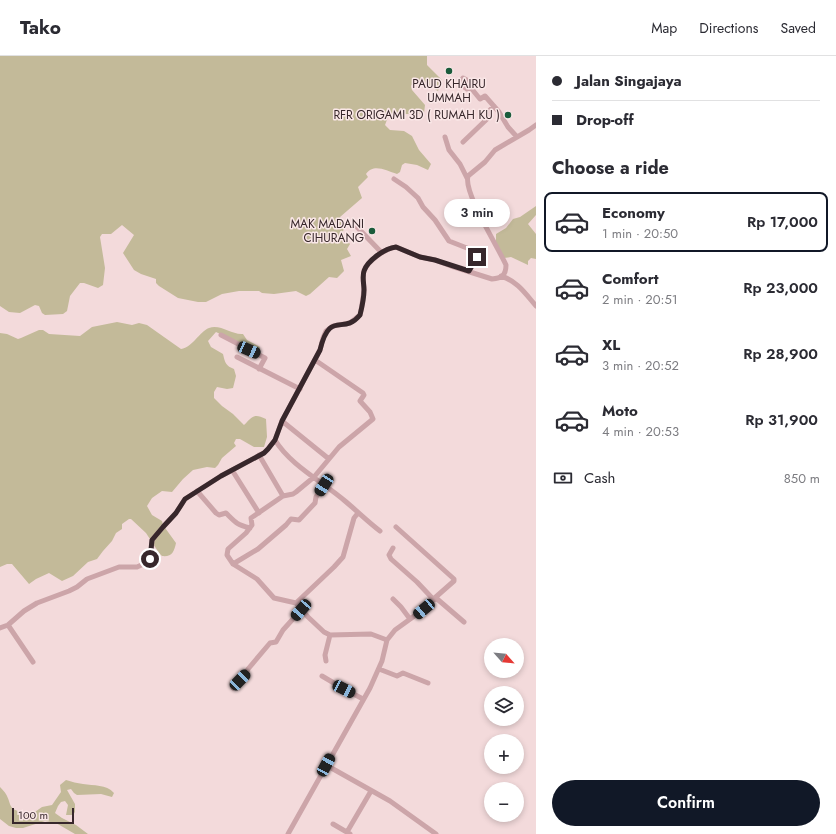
<!DOCTYPE html>
<meta charset="utf-8">
<style>
:root{--surface:#fff;--page:#f7f7f7;--text:#2b2b33;--muted:#7c7c81;--line:#e1e1e2;--accent:#111827}
body{margin:0;font-family:Jost,sans-serif;background:var(--page);color:var(--text);height:100vh;display:flex;flex-direction:column;font-size:15px;white-space:nowrap}
*{box-sizing:border-box;margin:0}
p{font-size:13px;color:var(--muted)}
.icon{flex:none;width:22px;height:22px;fill:none;stroke:currentColor;stroke-width:2;stroke-linecap:round;stroke-linejoin:round}
.map{position:relative;flex:1;overflow:hidden}
.panel{display:flex;flex-direction:column;background:var(--surface);width:300px}
.panel>*{flex:none}
.top-card{display:grid;align-content:center;height:88px;padding:0 16px;background:var(--surface)}
.needle{width:26px;rotate:117deg}
.fabs{position:absolute;left:484px;top:582px;display:grid;gap:8px}
.fabs a{display:grid;place-items:center;width:40px;height:40px;border-radius:50%;background:var(--surface);box-shadow:0 2px 6px #0003;font-size:20px}
.scale{position:absolute;left:12px;bottom:10px;width:62px;box-sizing:border-box;padding-left:4px;border:2px solid #37272b;border-top:0;font-size:11px;line-height:14px;white-space:nowrap;color:#37272b;-webkit-text-stroke:3px #fae7e7;paint-order:stroke}
.end{position:absolute;width:18px;height:18px;margin:-9px;border:5px solid #37272b;background:#fff;box-shadow:0 0 0 2px #fff}
.from{border-radius:50%}
.bubble{position:absolute;height:28px;border-radius:14px;background:var(--surface);box-shadow:0 2px 6px #0003;font-size:13px;font-weight:600;line-height:28px;text-align:center}
.car{position:absolute;width:12px;height:24px;margin:-12px -6px;border-radius:5px;box-shadow:0 0 3px 1px #0007;background:linear-gradient(#222 24%,#8ab4d8 0 40%,#222 0 76%,#8ab4d8 0 86%,#222 0)}
.top-card b{display:flex;align-items:center;gap:14px;height:38px;font-size:15px}
.top-card b+b{border-top:1px solid var(--line)}
.top-card i{width:10px;height:10px;background:var(--text)}
ul{padding:0;list-style:none}
li{display:flex;align-items:center;gap:12px;height:60px;margin:0 8px 6px;padding:0 8px;border:2px solid transparent;border-radius:8px}
li div{flex:1}
li b{display:block;font-size:15px}
li em{font-style:normal;font-weight:600}
li.active{border-color:var(--accent)}
li>.icon{width:36px;height:36px;stroke-width:1.5}
h2{padding:0 16px;font-size:18px;line-height:48px}
.pay{display:flex;align-items:center;gap:10px;height:44px;padding:0 16px;font-size:15px}
.pay p{margin-inline-start:auto}
.button{display:flex;gap:8px;margin-top:auto;padding:8px 16px}
.button a{flex:1;height:46px;border-radius:24px;background:var(--accent);color:#fff;font-size:16px;font-weight:600;line-height:46px;text-align:center}
header{display:flex;align-items:center;gap:24px;box-sizing:border-box;height:56px;padding:0 20px;background:var(--surface);border-bottom:1px solid var(--line)}
header strong{font-size:19px}
nav{display:flex;gap:22px;margin-inline-start:auto;font-size:14px}
main{display:flex;flex:1;min-height:0}
.map>svg:first-child{display:block}
.green{fill:#c3ba99}
.lines{fill:none;stroke-linecap:round;stroke-linejoin:round}
.minor{stroke:#cca5a9;stroke-width:5}
.route{stroke:#37272b;stroke-width:5}
.poi-dot{fill:#1a5b3b;stroke:#fae7e7;stroke-width:1.5}
.labels{text-anchor:middle;stroke-width:3;stroke-linejoin:round;paint-order:stroke}
.poi-label{font-size:12px;fill:#37272b;stroke:#fae7e7;text-anchor:end}
</style>
<header>
<strong>Tako</strong>
<nav><a>Map</a><a>Directions</a><a>Saved</a></nav>
</header>
<main>
<div class="map">
<svg width="536" height="778" viewBox="0 0 536 778">
<rect width="100%" height="100%" fill="#f3dadb"/>
<path class="green" d="M0,0H427V9L442,24L438,35L425,28L413,27L411,30L412,34L425,49L424,57L391,59L388,61L385,69L390,74L404,75L412,80L419,94L431,108L428,114L417,109L405,107L402,109L400,116L397,118C386,115 374,107 366,118L368,121L358,131L362,142L340,161L345,172L341,178L350,188L347,193L351,200L341,204L344,215L337,222L329,221L310,238L306,240L296,235L274,238L262,237L259,235H239L222,238L206,246H198L178,242L159,230L156,227V223L141,218L134,214L123,197L134,179L122,169L111,178H102L100,181L105,212L103,229L98,232L84,227H80L70,240L67,255L63,258L45,259L42,257L39,250L35,249L20,257L9,256L0,250Z
M536,150V159L528,168L536,178V203L531,202L528,205V209L511,201L504,202L496,186V178L506,172L513,163L520,161Z
M117,266L132,269L139,267L147,269L181,293C193,291 199,276 209,272C221,268 231,279 243,278L247,284L260,291L259,294L255,295L216,276L208,285L211,291L223,298C225,307 226,310 234,313L236,320L233,332L227,333L217,331L214,336V342L222,350L233,358L244,369C253,360 254,357 266,363L267,381L264,391H254L240,383H236L234,387L236,390L222,402L218,409L215,412L207,411L193,414L183,423L172,436L162,435L152,442L147,450L152,459L162,465L163,469L176,487C174,496 172,501 162,500L159,497L146,477L131,463H129L122,468V473L116,477L112,485L103,495L97,503L88,506L73,520L62,525L49,517L36,523L29,528L12,508H7L0,511V277L7,278L18,283L21,282L39,274H43L49,278L80,280L92,271Z
M66,724C72,726 77,727 83,728C94,730 106,728 114,737L112,741L101,738L77,739L74,737L71,733L67,734L75,748V756L73,759H66L68,749L65,745L61,746L58,750L55,757L62,762L76,769L88,778H75L56,767L45,765L23,772H16L9,770L0,763V731C17,747 0,754 32,758L42,751L52,749L61,736L60,729Z"/>
<g class="lines">
<path class="minor" d="M470,31L467,33L460,28V26L463,22L470,26L471,32L480,43L485,40L499,56L508,71L517,81
M445,81L449,94L460,108L467,122
M463,86L487,63L488,56L494,50
M394,123L406,131L418,142L423,151L435,164L449,185L472,194L480,204L476,208H473L469,215
M357,171L381,196
M501,220C517,225 525,237 536,250
M221,279L265,302L259,313
M237,301L300,333
M315,304L363,337L364,339L360,345L370,356L373,363L339,391L314,421L296,436L293,438L283,440L251,462L252,469L246,477L228,493L227,499L233,508L257,523L274,542L296,547L308,561L324,576L330,579L371,578L387,584
M282,365L329,403
M275,384C290,409 323,426 345,445C357,455 368,466 380,475
M259,399L283,440
M232,414L259,457
M197,435L216,457L219,459L226,457C236,467 236,468 250,472
M393,492L389,499L391,503L417,526L434,544
M233,508L258,493L286,469L291,463L299,464L315,447L316,441L324,429
M436,542L464,566
M393,543L401,551L410,563
M296,547L334,511L343,501L354,462L358,457
M8,569L33,606
M0,572L8,569L24,555L37,547L69,535L77,531L87,523L119,511H137L148,506L151,500L152,484L163,471L176,457L185,443L221,420L264,397L268,393L275,384L282,365L320,294L323,282L326,275L333,270L350,267L360,259C362,251 363,242 364,234C364,228 362,221 364,215C367,205 386,192 396,191L420,201L435,204L451,210L492,223C501,222 506,220 506,209C498,191 463,136 468,120L485,106L495,94L529,74L536,69
M326,605L325,599L330,579
M379,613L397,620L403,617L428,627
M322,620L344,633L363,643
M233,632L246,618L248,613L270,587L276,586L283,574L301,554
M326,709L390,745L436,778
M333,768L350,778
M347,776L371,735
M288,778L370,632L382,605L387,584L395,574L413,561L454,525V523L396,471"/>
</g>
<g class="lines">
<path class="route" d="M150,503L152,484L163,471L176,457L185,443L221,420L264,397L268,393L275,384L282,365L320,294C330,253 343,280 360,259C362,251 364,242 364,234C364,228 362,221 364,215C367,205 385,192 396,191L420,201L435,204L469,215L473,208L479,206L480,204L477,201"/>
</g>
<g class="poi-dot">
<circle cx="449" cy="15" r="4"/>
<circle cx="508" cy="59" r="4"/>
<circle cx="372" cy="175" r="4"/>
</g>
<g class="labels">
<g class="poi-label">
<text x="449" y="32" text-anchor="middle">PAUD KHAIRU<tspan x="449" dy="14">UMMAH</tspan></text>
<text x="500" y="63">RFR ORIGAMI 3D ( RUMAH KU )</text>
<text x="364" y="172">MAK MADANI<tspan x="364" dy="14">CIHURANG</tspan></text>
</g>
</g>
</svg>
<div class="fabs">
<a><svg class="needle" viewBox="-14 -14 28 28"><path d="M0-13l5 13h-10z" fill="#e53935"/><path d="M0 13l5-13h-10z" fill="#7c7c81"/></svg></a>
<a><svg class="icon" aria-label="layers" viewBox="0 0 24 24"><path d="M12 4l9 5-9 5-9-5zM3 14l9 5 9-5"/></svg></a>
<a>+</a>
<a>−</a>
</div>
<div class="scale">100 m</div>
<i class="end from" style="left:150px;top:503px"></i>
<i class="end" style="left:477px;top:201px"></i>
<div class="bubble" style="left:444px;top:143px;width:66px">3 min</div>
<i class="car" style="left:249px;top:294px;rotate:114deg"></i>
<i class="car" style="left:324px;top:429px;rotate:213deg"></i>
<i class="car" style="left:424px;top:553px;rotate:230deg"></i>
<i class="car" style="left:301px;top:554px;rotate:221deg"></i>
<i class="car" style="left:240px;top:624px;rotate:44deg"></i>
<i class="car" style="left:344px;top:633px;rotate:116deg"></i>
<i class="car" style="left:326px;top:709px;rotate:28deg"></i>
</div>
<section class="panel">
<div class="top-card">
<b><i class="from"></i>Jalan Singajaya</b>
<b><i></i>Drop-off</b>
</div>
<h2>Choose a ride</h2>
<ul>
<li class="active"><svg class="icon" aria-label="car" viewBox="0 0 24 24"><path d="M5 17H2v-5l4-1 3-4h7l3 4 3 1v5h-3M9 17h6M6 11h13"/><circle cx="7" cy="17" r="2"/><circle cx="17" cy="17" r="2"/></svg><div><b>Economy</b><p>1 min · 20:50</p></div><em>Rp 17,000</em></li>
<li><svg class="icon" aria-label="car" viewBox="0 0 24 24"><path d="M5 17H2v-5l4-1 3-4h7l3 4 3 1v5h-3M9 17h6M6 11h13"/><circle cx="7" cy="17" r="2"/><circle cx="17" cy="17" r="2"/></svg><div><b>Comfort</b><p>2 min · 20:51</p></div><em>Rp 23,000</em></li>
<li><svg class="icon" aria-label="car" viewBox="0 0 24 24"><path d="M5 17H2v-5l4-1 3-4h7l3 4 3 1v5h-3M9 17h6M6 11h13"/><circle cx="7" cy="17" r="2"/><circle cx="17" cy="17" r="2"/></svg><div><b>XL</b><p>3 min · 20:52</p></div><em>Rp 28,900</em></li>
<li><svg class="icon" aria-label="car" viewBox="0 0 24 24"><path d="M5 17H2v-5l4-1 3-4h7l3 4 3 1v5h-3M9 17h6M6 11h13"/><circle cx="7" cy="17" r="2"/><circle cx="17" cy="17" r="2"/></svg><div><b>Moto</b><p>4 min · 20:53</p></div><em>Rp 31,900</em></li>
</ul>
<div class="pay"><svg class="icon" aria-label="cash" viewBox="0 0 24 24"><path d="M3 7h18v10H3z"/><circle cx="12" cy="12" r="2"/></svg>Cash<p>850 m</p></div>
<div class="button"><a>Confirm</a></div>
</section>
</main>
